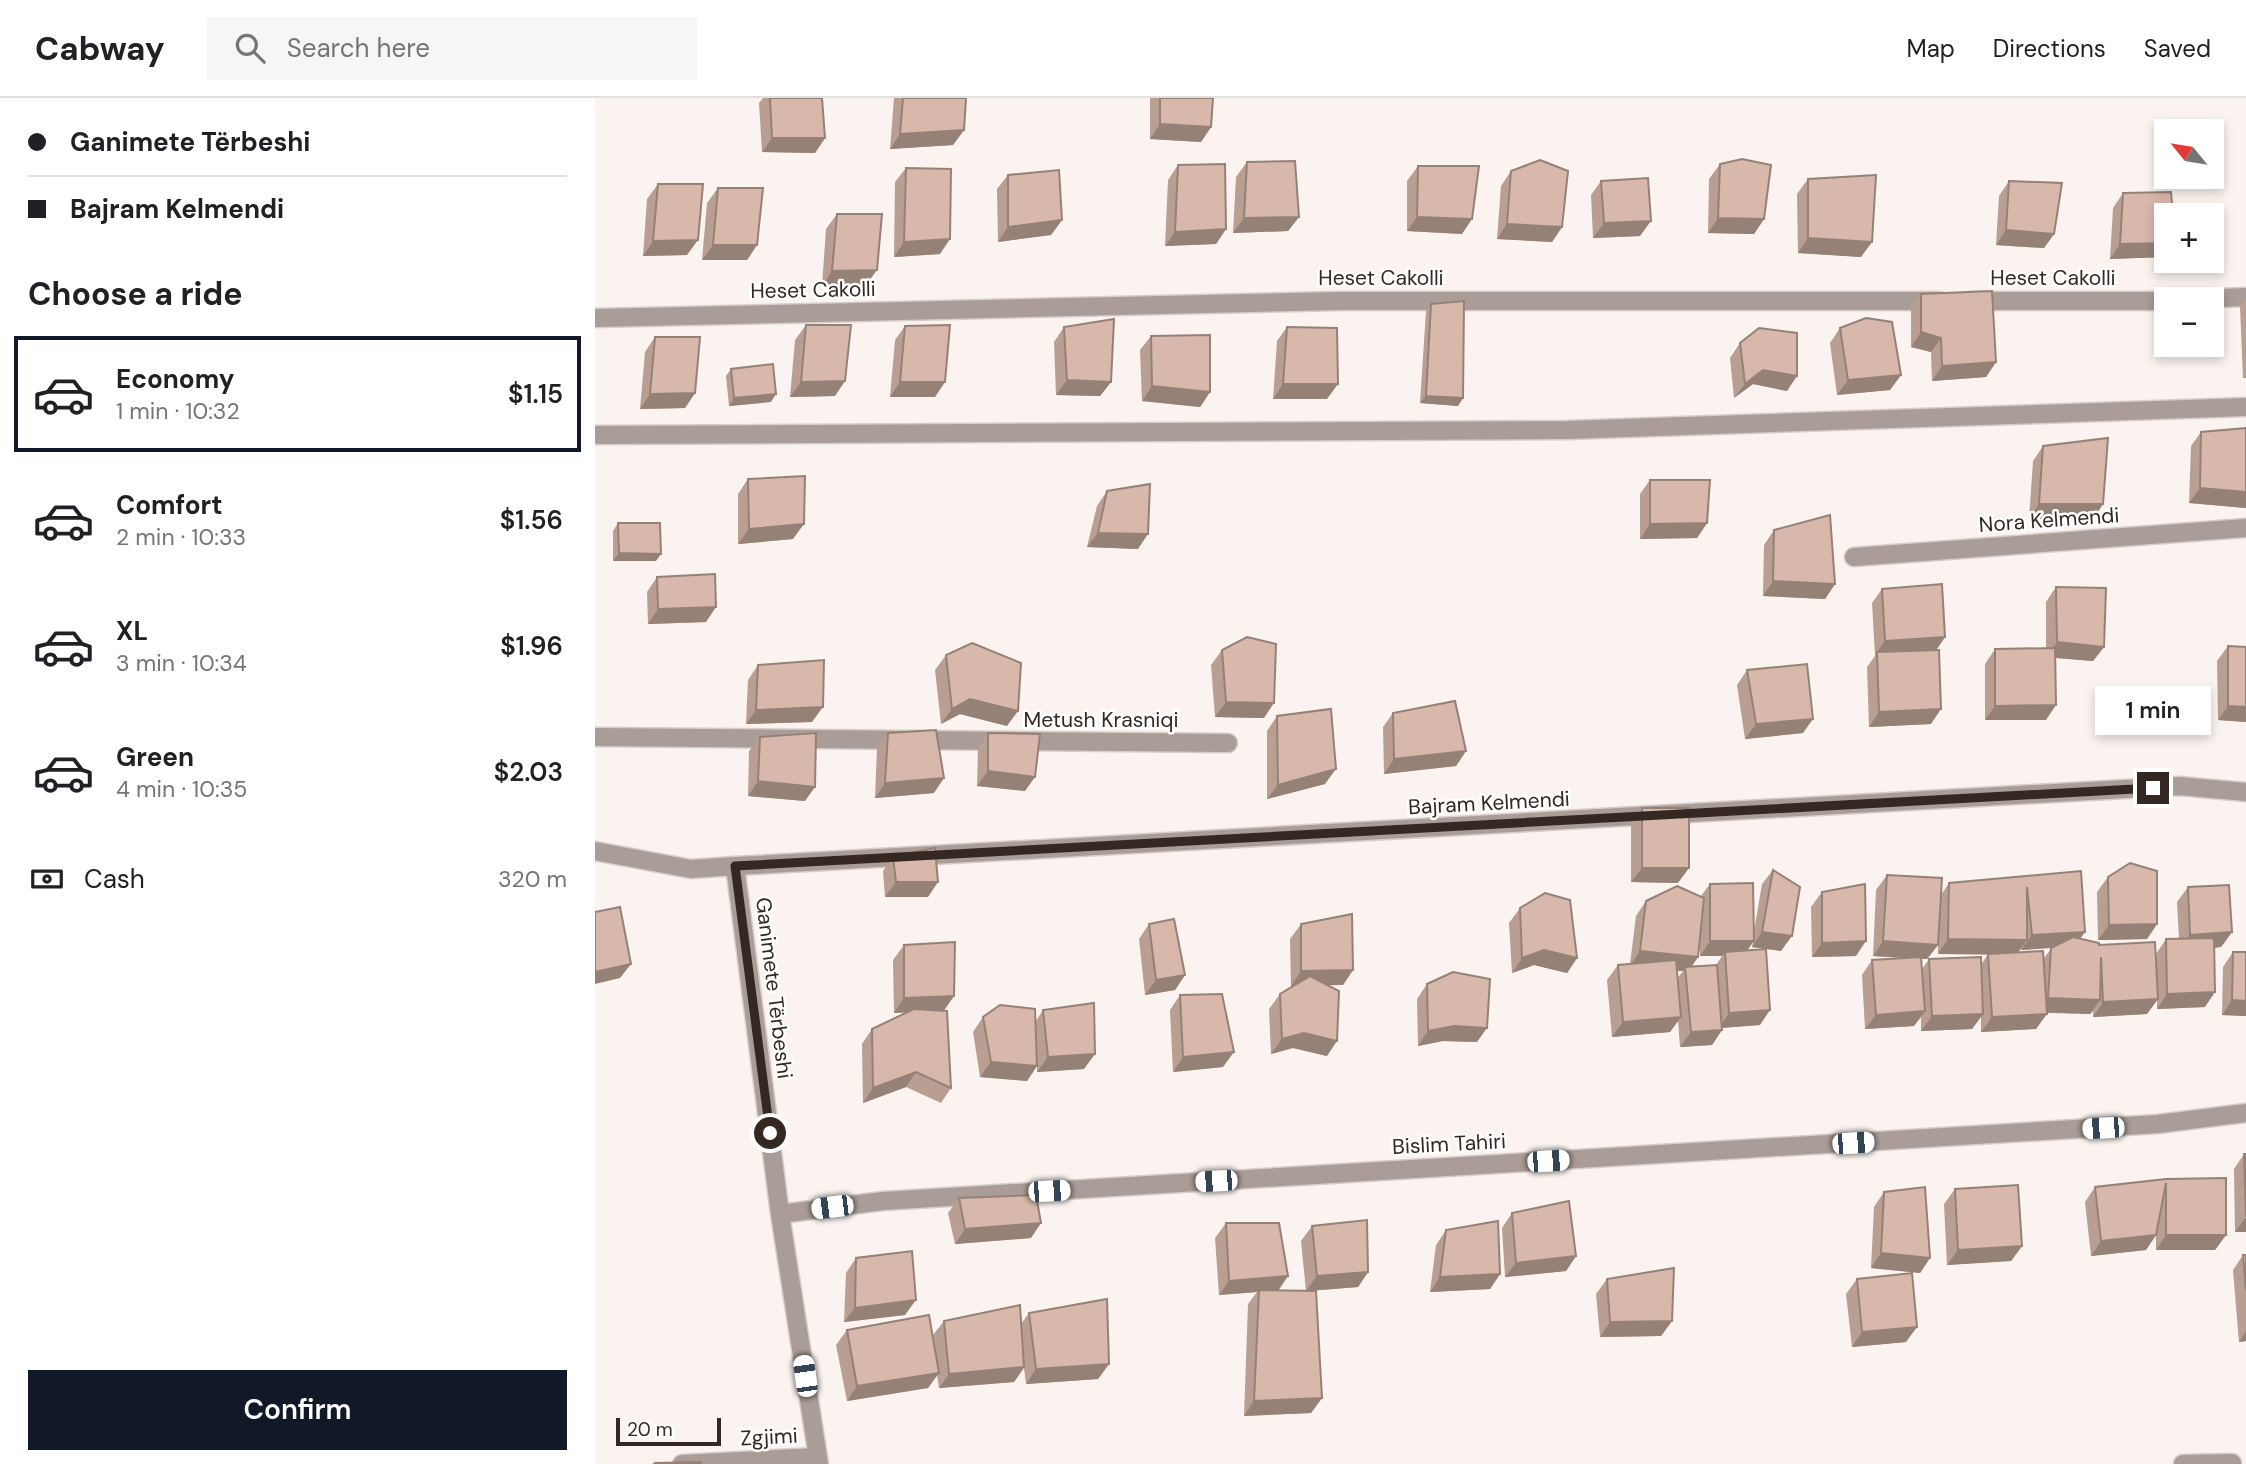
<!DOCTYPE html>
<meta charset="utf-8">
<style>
:root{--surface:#fff;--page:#f6f6f6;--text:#202124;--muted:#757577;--line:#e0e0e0;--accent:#111827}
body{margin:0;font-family:"DM Sans",sans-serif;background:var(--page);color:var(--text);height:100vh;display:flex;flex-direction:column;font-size:26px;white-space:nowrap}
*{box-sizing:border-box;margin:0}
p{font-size:23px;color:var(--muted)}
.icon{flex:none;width:38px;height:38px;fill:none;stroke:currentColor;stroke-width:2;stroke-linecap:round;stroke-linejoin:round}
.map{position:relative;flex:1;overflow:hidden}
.details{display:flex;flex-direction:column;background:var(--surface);width:595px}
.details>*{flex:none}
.top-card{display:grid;align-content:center;height:154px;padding:0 28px;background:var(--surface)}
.needle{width:46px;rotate:300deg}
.controls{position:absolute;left:1559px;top:21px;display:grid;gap:14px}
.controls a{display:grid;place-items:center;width:70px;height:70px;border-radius:0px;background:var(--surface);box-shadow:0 4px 10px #0003;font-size:35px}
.scale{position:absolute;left:21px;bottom:18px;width:105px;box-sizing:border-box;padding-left:7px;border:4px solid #352823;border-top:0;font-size:19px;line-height:24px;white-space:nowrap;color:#352823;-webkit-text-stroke:5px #fff;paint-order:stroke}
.end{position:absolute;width:32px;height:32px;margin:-16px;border:9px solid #352823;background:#fff;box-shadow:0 0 0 4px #fff}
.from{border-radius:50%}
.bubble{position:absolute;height:49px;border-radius:0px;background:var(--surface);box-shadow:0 4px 10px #0003;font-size:23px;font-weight:600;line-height:49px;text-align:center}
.car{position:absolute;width:21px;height:42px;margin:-21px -10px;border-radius:9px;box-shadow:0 0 5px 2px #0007;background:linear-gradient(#fff 24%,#345 0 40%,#fff 0 76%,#345 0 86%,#fff 0)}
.top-card b{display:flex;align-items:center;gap:24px;height:66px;font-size:26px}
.top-card b+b{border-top:2px solid var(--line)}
.top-card i{width:18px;height:18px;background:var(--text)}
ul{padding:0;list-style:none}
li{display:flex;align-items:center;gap:21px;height:116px;margin:0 14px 10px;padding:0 14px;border:4px solid transparent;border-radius:0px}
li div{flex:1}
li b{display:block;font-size:26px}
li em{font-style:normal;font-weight:600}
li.on{border-color:var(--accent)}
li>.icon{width:63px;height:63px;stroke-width:1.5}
h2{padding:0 28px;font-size:32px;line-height:84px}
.pay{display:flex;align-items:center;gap:18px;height:77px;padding:0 28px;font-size:26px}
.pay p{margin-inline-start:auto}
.button{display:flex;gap:14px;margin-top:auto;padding:14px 28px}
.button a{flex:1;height:80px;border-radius:0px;background:var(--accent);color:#fff;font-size:28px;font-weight:600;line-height:80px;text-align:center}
header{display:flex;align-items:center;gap:42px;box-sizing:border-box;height:98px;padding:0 35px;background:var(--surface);border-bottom:2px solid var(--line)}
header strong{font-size:33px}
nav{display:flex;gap:38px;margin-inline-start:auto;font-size:24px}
.search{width:490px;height:63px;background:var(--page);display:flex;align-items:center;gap:18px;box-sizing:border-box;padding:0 24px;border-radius:0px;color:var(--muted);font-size:26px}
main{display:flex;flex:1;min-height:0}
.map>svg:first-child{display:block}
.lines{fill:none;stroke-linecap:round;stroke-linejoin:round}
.minor-casing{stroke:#d7cecb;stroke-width:21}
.minor{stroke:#aa9c96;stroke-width:18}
.wall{fill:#b99e92;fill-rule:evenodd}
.shaded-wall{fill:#968177}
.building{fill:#d7b8aa;stroke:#968177;stroke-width:2}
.route{stroke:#352823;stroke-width:9}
.labels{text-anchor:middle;stroke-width:5;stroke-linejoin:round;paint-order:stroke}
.street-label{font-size:21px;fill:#352823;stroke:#fff}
</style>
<header>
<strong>Cabway</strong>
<div class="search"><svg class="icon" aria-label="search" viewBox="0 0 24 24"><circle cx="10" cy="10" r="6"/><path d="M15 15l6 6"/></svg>Search here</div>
<nav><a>Map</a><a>Directions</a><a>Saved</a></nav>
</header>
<main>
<section class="details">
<div class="top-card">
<b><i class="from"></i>Ganimete Tërbeshi</b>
<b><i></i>Bajram Kelmendi</b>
</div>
<h2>Choose a ride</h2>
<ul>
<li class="on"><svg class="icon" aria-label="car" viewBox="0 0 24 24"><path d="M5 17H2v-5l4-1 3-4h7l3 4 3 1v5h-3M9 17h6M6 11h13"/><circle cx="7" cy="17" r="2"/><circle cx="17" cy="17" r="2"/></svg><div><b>Economy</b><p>1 min · 10:32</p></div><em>$1.15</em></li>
<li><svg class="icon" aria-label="car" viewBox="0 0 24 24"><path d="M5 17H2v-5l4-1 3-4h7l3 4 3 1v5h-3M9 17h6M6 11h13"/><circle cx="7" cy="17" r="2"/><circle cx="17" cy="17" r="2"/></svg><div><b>Comfort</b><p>2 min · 10:33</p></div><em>$1.56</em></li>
<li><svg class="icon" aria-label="car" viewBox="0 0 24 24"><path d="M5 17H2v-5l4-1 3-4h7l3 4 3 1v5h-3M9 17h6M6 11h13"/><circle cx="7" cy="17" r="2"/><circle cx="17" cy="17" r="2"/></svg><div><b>XL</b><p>3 min · 10:34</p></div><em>$1.96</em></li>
<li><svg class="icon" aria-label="car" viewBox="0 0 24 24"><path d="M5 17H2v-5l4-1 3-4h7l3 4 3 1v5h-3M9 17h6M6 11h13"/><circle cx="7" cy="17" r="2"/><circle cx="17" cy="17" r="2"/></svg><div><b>Green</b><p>4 min · 10:35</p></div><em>$2.03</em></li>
</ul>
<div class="pay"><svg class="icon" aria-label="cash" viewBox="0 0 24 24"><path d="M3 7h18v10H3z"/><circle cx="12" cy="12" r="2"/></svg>Cash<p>320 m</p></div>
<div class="button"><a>Confirm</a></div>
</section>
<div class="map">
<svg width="1651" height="1366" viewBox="0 0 1651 1366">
<rect width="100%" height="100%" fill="#faf3f0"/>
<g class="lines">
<g class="minor-casing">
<path id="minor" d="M1599,201L1651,199
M1375,203H1572
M0,220L743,203H1344
M0,337L972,332L1651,309
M1259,459L1651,430
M0,639L633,645
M0,753L96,771L140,768L185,1116L224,1366
M140,768L1584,688L1651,694
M185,1116L288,1103L1563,1026L1651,1015
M87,1366L222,1359
M1588,1366L1637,1365"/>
</g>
<use href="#minor" class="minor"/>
</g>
<path class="wall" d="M168,0H227L230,40L220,55L167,54L164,5Z
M299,0H371L369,32L358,47L295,51Z
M555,0H618L616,29L606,44L555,41Z
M652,64L704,119L693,133L638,135L641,79Z
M1125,66L1169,121L1159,136L1113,135L1114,81Z
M583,67L631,131L621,146L570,148L573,82Z
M823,68L867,136L812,133V83Z
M311,70L345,156L299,159L300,84Z
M916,73L967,129L957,144L902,141L906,88Z
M413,77L467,122L456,137L403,144L402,91Z
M1213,81L1266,159L1203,155L1202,96Z
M1006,83L1045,138L998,140L996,97Z
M1414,83L1459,136L1449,150L1401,147L1404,98Z
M63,86L92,157L48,158L52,101Z
M123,90L162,147L152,162H107L112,105Z
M1528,95L1570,159L1515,161L1518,110Z
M242,116L271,187L227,188L231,131Z
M1326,196L1401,264L1391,279L1337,283L1336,254L1316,249V211Z
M1651,200V280H1648L1645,208Z
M836,206L868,300L863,308L825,305L831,213Z
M211,227L240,298L195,299L200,242Z
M310,228L340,299H295L300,242Z
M469,229L516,284L505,298L461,297L459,244Z
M692,229L732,301H678L682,243Z
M1245,230L1306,277L1295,292L1242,297L1235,245Z
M556,238L615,294L605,309L547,303L545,252Z
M60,239L100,295L90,310L45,311L50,254Z
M1145,245L1192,293L1158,286L1139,300L1135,260Z
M136,271L176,304L134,308L131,278Z
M1651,330V410L1594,405L1596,348L1606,334Z
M1448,348L1508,406L1498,421H1434L1438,363Z
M153,381L198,441L143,446V396Z
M1055,382L1112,425L1102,440L1045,441V396Z
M512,393L543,451L492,449L502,408Z
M23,425L61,463H18V433Z
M1179,432L1240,486L1230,501L1168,498L1169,447Z
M62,479L111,524L53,526L52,494Z
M1461,489L1509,549L1498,563L1460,560L1451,622H1390V566L1400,551L1451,550V504Z
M1287,491L1350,539L1341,552L1336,626L1274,629L1272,569L1280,558L1277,505Z
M1633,548L1651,624L1623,622L1622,563Z
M627,552L669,620L620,619L616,567Z
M351,557L412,628L365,616L346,626L340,572Z
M163,567L217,624L151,626L153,582Z
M1152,572L1208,635L1150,641L1142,587Z
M798,615L871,653L861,668L789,676L788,629Z
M682,618L730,686L672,701V633Z
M293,635L339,695L280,700L282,650Z
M393,635L430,693L382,688L383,649Z
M165,639L210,703L153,698L154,653Z
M1047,710L1083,785L1036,784V725Z
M298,759L333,799H290L288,773Z
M1178,772L1186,853L1171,851L1165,927L1127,930V932L1117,947L1085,949L1083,923L1075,934L1017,939L1012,882L1023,867L1035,866L1041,818L1051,803L1106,798L1115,786L1158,839L1167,786ZM1105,841V858H1127L1121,867L1096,869L1103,859ZM1158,844L1157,849L1171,851L1152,852ZM1082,873H1088L1082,881Z
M1486,773L1490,834L1485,841L1504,847L1561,856L1571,841H1584L1582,804L1593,789L1637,834L1626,849L1619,850L1610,909L1562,911V902L1552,916L1498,919V913L1495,916L1451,915L1441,931L1386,934V919L1377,931L1326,933V919L1319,928L1270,931L1267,877L1277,862L1306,860L1278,858L1281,792L1292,777L1346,797L1354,785ZM1343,841V856H1393L1386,867L1334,861L1327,871V861H1332L1343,847ZM1426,850V852L1457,850L1448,861L1423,855Z
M1513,779L1562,826L1552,841L1503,842L1502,794Z
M1227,794L1261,858L1217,859L1216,809Z
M925,810L982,860L972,875L939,867L917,875L914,825Z
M554,826L590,877L580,892L550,897L544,841Z
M706,826L758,872L748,887H733L732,958L698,950L676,956L674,911L685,896L698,888H696L695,841Z
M309,847L359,898L349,913L356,990L346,1005L311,989L268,1005L267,946L277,931L311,914L299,915L298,862Z
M1638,854H1651V918L1627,917L1628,869Z
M832,886L882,944L848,943L823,948L822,901Z
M585,897L628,969L578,974L575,912Z
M448,912L489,971L442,974V968L432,983L385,979L378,934L388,919L441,923Z
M1649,1056L1651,1134H1640L1639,1071Z
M1571,1081L1631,1137L1620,1152H1561V1137L1551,1152L1496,1158L1490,1104L1500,1089Z
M1360,1091L1427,1148L1416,1163L1352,1167L1349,1106Z
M1289,1094L1335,1160L1325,1175L1276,1170L1279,1109Z
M364,1100L436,1140L360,1146L353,1115Z
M917,1115L981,1158L971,1173L910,1179L907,1130Z
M631,1125L683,1192L711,1193L706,1143L717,1128L773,1174L763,1189L715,1193L727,1300L716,1315L649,1318L653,1206L662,1194L624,1197L620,1140Z
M851,1132L905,1176L895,1191L835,1194L841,1147Z
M1648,1157H1651V1243L1644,1244L1638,1172Z
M261,1160L310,1217L249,1224L251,1175Z
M1012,1181L1077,1223L1066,1238L1005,1239L1001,1196Z
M1262,1181L1311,1244L1257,1249L1251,1196Z
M434,1215L514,1266L503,1281L431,1286L429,1270L419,1284L344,1290L342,1277L333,1290L252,1303L241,1247L252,1232L339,1249L338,1237L349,1223L426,1226Z"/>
<path class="shaded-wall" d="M565,26L616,29L606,44L555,41Z
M369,32L358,47L295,51L305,36Z
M177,40H230L220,55L167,54Z
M704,119L693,133L638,135L649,120Z
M822,119L877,121L867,136L812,133Z
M1123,120L1169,121L1159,136L1113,135Z
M467,122L456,137L403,144L413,129Z
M1056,123L1045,138L998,140L1009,125Z
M912,126L967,129L957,144L902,141Z
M631,131L621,146L570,148L580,134Z
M1411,132L1459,136L1449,150L1401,147Z
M1213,140L1277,144L1266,159L1203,155Z
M355,141L345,156L299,159L309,144Z
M103,142L92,157L48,158L58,143Z
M1572,145V157L1570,159L1515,161L1525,146Z
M118,147H162L152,162H107Z
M282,172L271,187L227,188L237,173Z
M1326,234L1346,240L1336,254L1316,249Z
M1401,264L1391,279L1337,283L1347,268Z
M1168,272L1202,278L1192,293L1158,286L1139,300L1150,286Z
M1306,277L1295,292L1242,297L1253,282Z
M472,282L516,284L505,298L461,297Z
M250,283L240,298L195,299L206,284Z
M305,284H350L340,299H295Z
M688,286H743L732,301H678Z
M557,288L615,294L605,309L547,303Z
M100,295L90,310L45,311L55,296Z
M181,296L176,304L134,308L139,300Z
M831,298L868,300L863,308L825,305Z
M1605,390L1651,394V410L1594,405Z
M1444,406H1508L1498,421H1434Z
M1112,425L1102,440L1045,441L1055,426Z
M209,426L198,441L143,446L154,431Z
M503,435L553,436L543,451L492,449Z
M24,455L66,456L61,463H18Z
M1178,483L1240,486L1230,501L1168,498Z
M121,509L111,524L53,526L63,511Z
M1350,539L1340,554H1282L1290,543Z
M1462,544L1509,549L1498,563L1451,559Z
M375,601L423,613L412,628L365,616L346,626L357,611Z
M631,604L679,605L669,620L620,619Z
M1461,607L1451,622H1390L1400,608Z
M1633,608L1651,609V624L1623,622Z
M228,609L217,624L151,626L161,612Z
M1346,611L1336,626L1274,629L1284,614Z
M1218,621L1208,635L1150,641L1161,626Z
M871,653L861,668L789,676L799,661Z
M741,671L730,686L672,701L683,687Z
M393,673L440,679L430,693L382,688Z
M349,680L339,695L280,700L290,685Z
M163,683L220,689L210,703L153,698Z
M1047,770H1094L1083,785L1036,784Z
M301,784H343L333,799H290Z
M1562,826L1552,841L1503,842L1514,827Z
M1167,834L1197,838L1186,853L1157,849Z
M1490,834L1479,848L1426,852L1437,837Z
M1637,834L1626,849L1585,852L1595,837Z
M1353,841L1432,842L1421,857L1343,856Z
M1115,843H1159L1148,858L1130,854L1127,858H1105Z
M1271,843L1261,858L1217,859L1227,845Z
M1288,843L1343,847L1332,861L1278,858Z
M949,852L982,860L972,875L939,867L917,875L927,860Z
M1045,853L1103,859L1093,874L1090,869L1088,873L1035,868Z
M36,866L25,880L0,886V874Z
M758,872L748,887L696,888L706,873Z
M590,877L580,892L550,897L561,882Z
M1620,894L1610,909L1562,911L1572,896Z
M359,898L348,913L299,915L309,900Z
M1453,900L1505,902L1495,916L1443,914Z
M1563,901L1552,916L1498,919L1508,904Z
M1637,902L1651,903V918L1627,917Z
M1175,912L1165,927L1124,930L1134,915Z
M1330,913L1319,928L1270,931L1281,917Z
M1388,916L1377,931L1326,933L1337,918Z
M1452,916L1441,931L1386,934L1397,919Z
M1086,919L1075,934L1017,939L1028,924Z
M859,928L892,930L882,944L848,943L823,948L833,933Z
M1127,932L1117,947L1085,949L1096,934Z
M709,935L742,943L732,958L698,950L676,956L687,941Z
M639,954L628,969L578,974L588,959Z
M500,956L489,971L442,974L453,959Z
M396,964L442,968L432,983L385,979Z
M321,974L311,989L268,1005L278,990Z
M1651,1119V1134H1640Z
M446,1125L436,1140L360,1146L370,1131Z
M1561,1137L1551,1152L1496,1158L1506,1143Z
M1571,1137H1631L1620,1152H1561Z
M1427,1148L1416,1163L1352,1167L1363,1152Z
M1286,1155L1335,1160L1325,1175L1276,1170Z
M981,1158L971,1173L910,1179L921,1165Z
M773,1174L763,1189L711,1193L722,1178Z
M905,1176L895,1191L835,1194L845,1179Z
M693,1178L683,1193L664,1192L662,1194L624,1197L634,1183Z
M321,1202L310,1217L249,1224L260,1210Z
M1077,1223L1066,1238L1005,1239L1015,1224Z
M1322,1229L1311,1244L1257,1249L1267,1234Z
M1651,1233V1243L1644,1244Z
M514,1266L503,1281L431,1286L441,1271Z
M429,1269L419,1284L344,1290L354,1276Z
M344,1275L333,1290L252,1303L262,1288Z
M727,1300L716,1315L649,1318L659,1303Z"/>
<path class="building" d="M175,0H227L230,40H177Z
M308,0H371L369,32L305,36Z
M565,0H618L616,29L565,26Z
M1147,61L1176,67L1169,121L1123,120L1125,66Z
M945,62L973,73L967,129L912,126L916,73Z
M700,63L704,119L649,120L652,64Z
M630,66L631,131L580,134L583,67Z
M823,68H884L877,121L822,119Z
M311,70L356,71L355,141L309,144Z
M464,72L467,122L413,129V77Z
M1281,77L1277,144L1213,140V81Z
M1053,80L1056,123L1009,125L1006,83Z
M1414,83L1467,85L1459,136L1411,132Z
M63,86H108L103,142L58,143Z
M123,90H168L162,147H118Z
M1576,94L1578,117H1572V145L1525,146L1528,95Z
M242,116H287L282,172L237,173Z
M1397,193L1401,264L1347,268L1346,240L1326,234V196Z
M869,203L868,300L831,298L836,206Z
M1271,220L1297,224L1306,277L1253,282L1245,230Z
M519,221L516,284L472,282L469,229Z
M211,227H256L250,283L206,284Z
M355,227L350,284H305L310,228Z
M692,229L742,230L743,286H688Z
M1164,230L1202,235V278L1168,272L1150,286L1145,245Z
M615,237V294L557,288L556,238Z
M60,239H105L100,295L55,296Z
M178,266L181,296L139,300L136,271Z
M1651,330V394L1605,390L1606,334Z
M1513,340L1508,406H1444L1448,348Z
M210,378L209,426L154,431L153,381Z
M1055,382H1115L1112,425L1055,426Z
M555,386L553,436L503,435L512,393Z
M1235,417L1240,486L1178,483L1179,432Z
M23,425H65L66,456L24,455Z
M120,476L121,509L63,511L62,479Z
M1347,486L1350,539L1290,543L1287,491Z
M1461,489L1511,490L1509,549L1462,544Z
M652,539L681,546L679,605L631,604L627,552Z
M377,545L426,565L423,613L375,601L357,611L351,557Z
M1633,548L1651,549V609L1633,608Z
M1460,550L1461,607L1400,608V551Z
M1344,552L1346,611L1284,614L1282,554Z
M229,562L228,609L161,612L163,567Z
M1212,566L1218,621L1161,626L1152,572Z
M860,603L871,653L799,661L798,615Z
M736,611L741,671L683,687L682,618Z
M341,632L349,680L290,685L293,635Z
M221,635L220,689L163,683L165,639Z
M393,635L445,636L440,679L393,673Z
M1047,710H1094V770H1047Z
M340,750L343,784H301L298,759Z
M1535,765L1562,773V826L1514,827L1513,779Z
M1178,772L1205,789L1197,838L1167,834Z
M1486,773L1490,834L1437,837L1432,789V842L1353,841L1354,785Z
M1292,777L1347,780L1343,847L1288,843Z
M1158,785L1159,843H1115V786Z
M1270,786L1271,843L1227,845V794Z
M1634,787L1637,834L1595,837L1593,789Z
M1082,788L1109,800L1103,859L1045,853L1051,803Z
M950,795L975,802L982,860L949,852L927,860L925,810Z
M25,809L36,866L0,874V814Z
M757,816L758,872L706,873V826Z
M579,821L590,877L561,882L554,826Z
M1478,839L1504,845V847L1560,844L1563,901L1508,904L1506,859L1505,902L1453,900L1456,850Z
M1619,840L1620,894L1572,896L1571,841Z
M360,844L359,898L309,900V847Z
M1171,851L1175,912L1134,915L1130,854Z
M1448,853L1452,916L1397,919L1393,856Z
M1638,854H1651V903L1637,902Z
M1326,859L1330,913L1281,917L1277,862Z
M1386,859L1388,916L1337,918L1334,861Z
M1081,862L1086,919L1028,924L1023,867Z
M1122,867L1127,932L1096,934L1090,869Z
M858,874L895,881L892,930L859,928L833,933L832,886Z
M715,878L744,893L742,943L709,935L687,941L685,896Z
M627,896L639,954L588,959L585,897Z
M499,905L500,956L453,959L448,912Z
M405,907L440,911L442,968L396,964L388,919Z
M319,911L352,913L356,990L321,974L278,990L277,931Z
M1649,1056H1651V1119Z
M1631,1080V1137H1571V1085L1561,1137L1506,1143L1500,1089L1571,1081Z
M1423,1087L1427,1148L1363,1152L1360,1091Z
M1330,1089L1335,1160L1286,1155L1289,1094Z
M441,1097L446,1125L370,1131L364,1100Z
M974,1103L981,1158L921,1165L917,1115Z
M772,1122L773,1174L722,1178L717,1128Z
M903,1123L905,1176L845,1179L851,1132Z
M631,1125H684L693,1178L634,1183Z
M317,1153L321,1202L260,1210L261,1160Z
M1648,1157H1651V1193Z
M1079,1170L1077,1223L1015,1224L1012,1181Z
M1317,1175L1322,1229L1267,1234L1262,1181Z
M664,1192L721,1193L727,1300L659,1303Z
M512,1201L514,1266L441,1271L434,1215Z
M425,1207L429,1269L354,1276L349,1223Z
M334,1217L344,1275L262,1288L252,1232Z
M106,1364V1366H59L60,1365Z"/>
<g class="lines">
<path class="route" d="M175,1035L140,768L1558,690"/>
</g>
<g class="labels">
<g class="street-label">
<text x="786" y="187">Heset Cakolli</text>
<text x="1458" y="187">Heset Cakolli</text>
<text transform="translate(218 192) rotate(-1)" y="7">Heset Cakolli</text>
<text transform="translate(1454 422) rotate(-4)" y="7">Nora Kelmendi</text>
<text x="506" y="629">Metush Krasniqi</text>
<text transform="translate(894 705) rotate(-3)" y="7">Bajram Kelmendi</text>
<text transform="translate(179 890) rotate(83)" y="7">Ganimete Tërbeshi</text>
<text transform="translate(854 1046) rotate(-3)" y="7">Bislim Tahiri</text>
<text transform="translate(174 1339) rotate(-3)" y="7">Zgjimi</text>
</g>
</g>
</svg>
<div class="controls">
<a><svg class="needle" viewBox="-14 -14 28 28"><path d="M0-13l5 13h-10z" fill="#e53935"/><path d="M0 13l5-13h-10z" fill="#757577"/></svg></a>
<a>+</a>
<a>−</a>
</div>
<div class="scale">20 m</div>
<i class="end from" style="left:175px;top:1035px"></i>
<i class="end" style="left:1558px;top:690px"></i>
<div class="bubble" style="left:1500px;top:588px;width:116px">1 min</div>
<i class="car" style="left:1508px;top:1030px;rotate:267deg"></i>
<i class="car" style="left:1258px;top:1045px;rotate:86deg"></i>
<i class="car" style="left:953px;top:1063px;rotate:86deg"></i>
<i class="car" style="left:621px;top:1083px;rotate:267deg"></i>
<i class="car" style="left:454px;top:1093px;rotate:87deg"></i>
<i class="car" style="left:237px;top:1109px;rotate:263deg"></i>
<i class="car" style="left:210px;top:1278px;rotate:352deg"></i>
</div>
</main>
